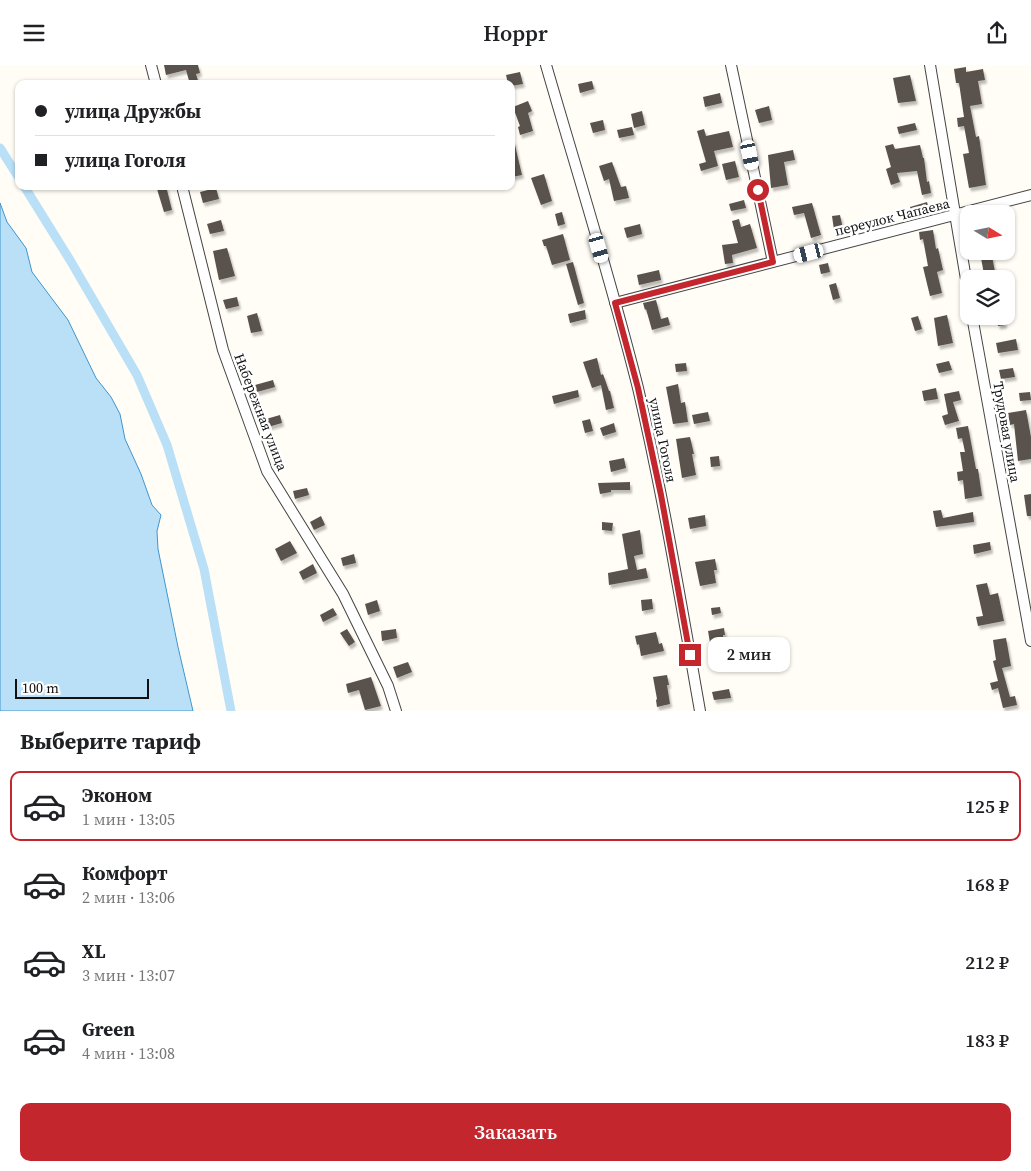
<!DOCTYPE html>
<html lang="ru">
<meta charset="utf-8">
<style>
:root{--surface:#fff;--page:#f6f6f6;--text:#202124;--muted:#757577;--line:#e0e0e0;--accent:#c4262e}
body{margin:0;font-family:"Source Serif 4",serif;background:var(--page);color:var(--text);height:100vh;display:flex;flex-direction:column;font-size:19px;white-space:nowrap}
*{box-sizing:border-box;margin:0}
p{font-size:16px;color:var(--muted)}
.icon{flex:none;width:28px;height:28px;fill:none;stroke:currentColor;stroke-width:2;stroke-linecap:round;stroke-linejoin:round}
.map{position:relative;height:646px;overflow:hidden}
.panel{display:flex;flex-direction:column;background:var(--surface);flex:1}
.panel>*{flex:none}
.banner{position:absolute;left:15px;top:15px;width:500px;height:110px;border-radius:10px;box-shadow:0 1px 4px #0004;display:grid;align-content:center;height:110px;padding:0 20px;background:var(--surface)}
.needle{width:32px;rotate:100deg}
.fabs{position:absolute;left:960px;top:140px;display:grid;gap:10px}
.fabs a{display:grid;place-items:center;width:55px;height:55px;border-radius:10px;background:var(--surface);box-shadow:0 1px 4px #0004;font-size:25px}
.scale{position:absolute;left:15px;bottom:12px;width:134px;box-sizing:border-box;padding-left:5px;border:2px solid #111;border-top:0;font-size:14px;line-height:18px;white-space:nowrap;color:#111;-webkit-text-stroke:4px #fff;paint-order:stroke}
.end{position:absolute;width:22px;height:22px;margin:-11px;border:6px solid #c4262e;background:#fff;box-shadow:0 0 0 2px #fff}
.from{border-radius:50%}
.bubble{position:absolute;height:35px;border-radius:10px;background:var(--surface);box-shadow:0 1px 4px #0004;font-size:16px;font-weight:600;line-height:35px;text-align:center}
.car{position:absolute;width:15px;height:30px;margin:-15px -8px;border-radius:6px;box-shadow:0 0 4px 1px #0007;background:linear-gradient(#fff 24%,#345 0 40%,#fff 0 76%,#345 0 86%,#fff 0)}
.banner b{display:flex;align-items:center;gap:18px;height:48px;font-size:19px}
.banner b+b{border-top:1px solid var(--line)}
.banner i{width:12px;height:12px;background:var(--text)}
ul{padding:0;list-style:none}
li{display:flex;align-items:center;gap:15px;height:70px;margin:0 10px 8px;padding:0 10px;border:2px solid transparent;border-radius:10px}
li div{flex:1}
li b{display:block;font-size:19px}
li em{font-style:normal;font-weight:600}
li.current{border-color:var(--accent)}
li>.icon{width:45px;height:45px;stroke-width:1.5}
h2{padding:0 20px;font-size:22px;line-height:60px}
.primary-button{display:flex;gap:10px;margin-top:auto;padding:10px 20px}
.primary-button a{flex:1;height:58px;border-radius:10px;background:var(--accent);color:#fff;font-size:20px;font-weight:600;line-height:58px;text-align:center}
header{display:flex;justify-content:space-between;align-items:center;height:65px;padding:0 20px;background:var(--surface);font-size:22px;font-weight:600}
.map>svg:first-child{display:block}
.water{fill:#b9e0f7;stroke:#3f96cf}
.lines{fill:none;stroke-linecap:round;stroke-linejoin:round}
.canal{stroke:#b9e0f7;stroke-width:9}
.building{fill:#5a524d;filter:url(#shadow)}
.street-casing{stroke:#444;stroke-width:12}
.street{stroke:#fff;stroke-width:10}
.route{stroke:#c4262e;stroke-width:6}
.labels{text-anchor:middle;stroke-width:5;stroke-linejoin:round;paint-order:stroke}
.street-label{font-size:14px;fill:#111;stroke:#fff}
</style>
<header><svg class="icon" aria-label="menu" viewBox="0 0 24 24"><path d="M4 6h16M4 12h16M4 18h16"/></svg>Hoppr<svg class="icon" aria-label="share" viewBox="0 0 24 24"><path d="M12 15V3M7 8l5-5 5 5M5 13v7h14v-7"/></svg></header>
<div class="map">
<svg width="1031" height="646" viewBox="0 0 1031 646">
<defs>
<filter id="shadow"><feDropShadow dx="2" dy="3.5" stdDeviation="1" flood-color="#0004"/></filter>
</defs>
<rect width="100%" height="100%" fill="#fffdf5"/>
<path class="water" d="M0,138L7,157L26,183L32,207L68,255L96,313L111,332L120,349L125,374L141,409L152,440L161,450L157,466L158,484L178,582L193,646H0Z"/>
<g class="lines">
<path class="canal" d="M0,83L19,113
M24,121L70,195L137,310L167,380L204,504L231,646"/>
</g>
<path class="building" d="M164,0H198L200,8L196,9L199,19H190L186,5L166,10Z
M966,2V7L983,4L985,15L978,16L982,39L970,41L976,72L979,71L986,120L969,123L963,89L969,88L964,61L958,62L957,53L964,52L959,18H956L954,4Z
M520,7L523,19L511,21V19H508L506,10Z
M910,10L916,36L898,38L893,13Z
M592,16L594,24L580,28L578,19Z
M720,28L722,38L705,42L703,32Z
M528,36L532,46L528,48L533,66L520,70L518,62L520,61L513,42Z
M769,41L772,55L759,58L755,45Z
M642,46L645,60L634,63L631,49Z
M603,55L605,65L593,68L590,58Z
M915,58L917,65L899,69L897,62Z
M632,62L634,70L619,73L617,65Z
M704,64L706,71L729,66L733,82L714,86L718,101L701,106L699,99L706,97L697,66Z
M511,76H514L522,110L512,112Z
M893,79L895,84L920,80L923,93H924L927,117L929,116L931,128L922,130L917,106L897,108L900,117L891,120L886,104L891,102L885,81Z
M793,85L795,95L784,97L788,120L771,123L768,90Z
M735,96L739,112L726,115L722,99Z
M612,97L621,122L626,121L629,133L614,136L609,114L604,116L599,101Z
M544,109L552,136L541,140L531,113Z
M166,121L172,145L164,147L157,124Z
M216,123L219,134L203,138L200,127Z
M744,135L746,143L731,146L729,139Z
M927,137L929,145L912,150L910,142Z
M812,138L821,170L811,173L804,148L794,150L792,142Z
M562,147L565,159L558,161L555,149Z
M840,150L843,164L834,165L832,151Z
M739,154L741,162L750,159L757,183L732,190L733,198L725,199L722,180L738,178L732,156Z
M221,155L224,166L210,169L207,159Z
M640,159L642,169L627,173L624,163Z
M933,165L936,184L938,183L943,205L937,207L942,228L930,231L923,202L928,201L923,174L920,175L919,167Z
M563,169L570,195L552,200L546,181H544L542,175Z
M227,183L235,211L219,215L213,186Z
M992,191L995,207L999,206L1001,214H979V210L984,209L981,193Z
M573,197L584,238L578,240L566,199Z
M828,198L830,207L821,209L819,200Z
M659,205L661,215L639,220L637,210Z
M836,218L840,233L833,235L829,220Z
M237,232L239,241L226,244L223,235Z
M656,235L661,254L668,252L670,260L652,265L646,244L645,245L643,238Z
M585,245L586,254L570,258L568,249Z
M257,248L262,266L251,268L247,251Z
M947,250L953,278L938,281L934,253Z
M918,251L922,264L915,266L911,253Z
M997,251H1004L1005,260L998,261Z
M1016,274L1018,285L998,288L996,278Z
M597,293L601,310L603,309L609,326H610L614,343L606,345L601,320L592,323L583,297Z
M949,296L952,305L939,308L936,299Z
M686,298L687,306L676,307L675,299Z
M1013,303L1015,312L1001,314L999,305Z
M273,315L275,322L257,327L255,320Z
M678,319L681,338L685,337L688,357L673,359L666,322Z
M936,323L938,334L924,336L922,326Z
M578,325L579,332L554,339L552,331Z
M959,326L961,335L953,337L959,356L945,360L942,351L948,349L944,329Z
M1030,327L1031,335L1020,336L1019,328Z
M1026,345L1031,372V394L1018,396L1014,359L1010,360L1008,348Z
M708,347L710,356L694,359L692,350Z
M280,350L282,358L268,362L266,354Z
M590,354L593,366L585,368L582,356Z
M614,358L616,367L603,371L600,363Z
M968,361L976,404H978L982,431L965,434L963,415L958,416L957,407L963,406L960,387H965L962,373L958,374L956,363Z
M690,372L694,389H692L696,410L682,413L676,374Z
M719,391L720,401L711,402L710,392Z
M624,393L626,403L611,407L609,396Z
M630,417V425H611V427L600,429L598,418Z
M307,423L309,430L295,434L293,426Z
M1031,429V451H1027L1024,430Z
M941,445L943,453L973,447L974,457L936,462L933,446Z
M705,450L706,461L690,464L688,453Z
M321,451L325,460L314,465L310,457Z
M602,457L613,458L612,466L602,465Z
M640,465L643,489L634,491L637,505L646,503L648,513L609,520L608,508L628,504L622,469Z
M290,476L297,488L281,496L275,484Z
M990,477L991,485L974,489L973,480Z
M354,489L356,498L343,501L341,493Z
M715,494L717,505H714L716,518L700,521L695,497Z
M313,499L317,508L303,515L299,507Z
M987,518L990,530L998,528L1004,556L978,561L976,552L983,551L976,520Z
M652,534L653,544L642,546L641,535Z
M377,535L380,546L368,550L365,539Z
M720,542L721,548L712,550L711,543Z
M333,543L337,550L323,557L320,550Z
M724,563L725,570H723L727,593L713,595L708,566Z
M347,564L355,577L349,581L340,568Z
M396,564L397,573L382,576L381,566Z
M656,567L659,579L662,578L664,586L641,591L639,579L637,580L635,571Z
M1006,573L1011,601L1002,603L1010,632L1015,631L1017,640L1003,643L998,623L992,625L990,618L998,616L993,596L996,595L993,575Z
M408,597L412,607L397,613L393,602Z
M667,610L669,620H667L670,639L657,642L656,635L657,634L653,612Z
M371,612L381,641L365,645L359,625L348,628L346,619Z
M729,624L731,633L714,635L712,627Z"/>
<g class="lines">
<g class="street-casing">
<path id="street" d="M151,0L156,19
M546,0C577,107 611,215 638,323C663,430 681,538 700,646
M731,0L773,197
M930,0L969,232
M182,121L223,285L267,406L343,529L388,621L396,646
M615,238L1031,130
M972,251L1031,576"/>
</g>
<use href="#street" class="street"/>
</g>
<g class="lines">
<path class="route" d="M690,590L661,430L638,323L615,238L773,197L758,125"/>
</g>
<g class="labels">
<g class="street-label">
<text transform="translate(892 152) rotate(-14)" y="5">переулок Чапаева</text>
<text transform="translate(261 347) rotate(69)" y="5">Набережная улица</text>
<text transform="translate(1007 367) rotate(80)" y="5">Трудовая улица</text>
<text transform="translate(663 375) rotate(78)" y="5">улица Гоголя</text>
</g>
</g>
</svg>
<div class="fabs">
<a><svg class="needle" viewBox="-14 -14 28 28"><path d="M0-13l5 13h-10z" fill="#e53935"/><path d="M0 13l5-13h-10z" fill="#757577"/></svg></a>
<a><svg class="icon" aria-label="layers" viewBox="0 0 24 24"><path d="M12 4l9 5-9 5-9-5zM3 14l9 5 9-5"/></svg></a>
</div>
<div class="scale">100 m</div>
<i class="end from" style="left:758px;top:125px"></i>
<i class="end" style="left:690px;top:590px"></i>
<div class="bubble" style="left:708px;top:572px;width:82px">2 мин</div>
<i class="car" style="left:750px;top:90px;rotate:168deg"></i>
<i class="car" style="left:599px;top:183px;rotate:164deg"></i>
<i class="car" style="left:809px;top:188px;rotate:256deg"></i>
<div class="banner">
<b><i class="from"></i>улица Дружбы</b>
<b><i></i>улица Гоголя</b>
</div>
</div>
<section class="panel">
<h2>Выберите тариф</h2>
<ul>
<li class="current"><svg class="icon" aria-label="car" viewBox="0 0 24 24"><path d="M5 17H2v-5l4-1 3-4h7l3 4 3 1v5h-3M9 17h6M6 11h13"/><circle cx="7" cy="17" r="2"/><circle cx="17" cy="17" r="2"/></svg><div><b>Эконом</b><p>1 мин · 13:05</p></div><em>125 ₽</em></li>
<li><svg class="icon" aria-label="car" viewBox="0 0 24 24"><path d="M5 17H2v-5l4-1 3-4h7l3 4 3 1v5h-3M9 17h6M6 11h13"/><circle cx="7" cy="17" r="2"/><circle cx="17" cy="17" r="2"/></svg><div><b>Комфорт</b><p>2 мин · 13:06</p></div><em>168 ₽</em></li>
<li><svg class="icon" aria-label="car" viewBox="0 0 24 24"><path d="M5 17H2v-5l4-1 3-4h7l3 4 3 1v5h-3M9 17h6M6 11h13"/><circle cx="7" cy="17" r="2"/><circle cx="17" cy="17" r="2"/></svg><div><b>XL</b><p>3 мин · 13:07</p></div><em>212 ₽</em></li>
<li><svg class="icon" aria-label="car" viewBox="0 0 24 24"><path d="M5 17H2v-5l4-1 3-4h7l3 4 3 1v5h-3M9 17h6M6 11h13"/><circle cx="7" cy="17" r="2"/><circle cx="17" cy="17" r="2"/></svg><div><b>Green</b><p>4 мин · 13:08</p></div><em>183 ₽</em></li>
</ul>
<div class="primary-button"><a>Заказать</a></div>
</section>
